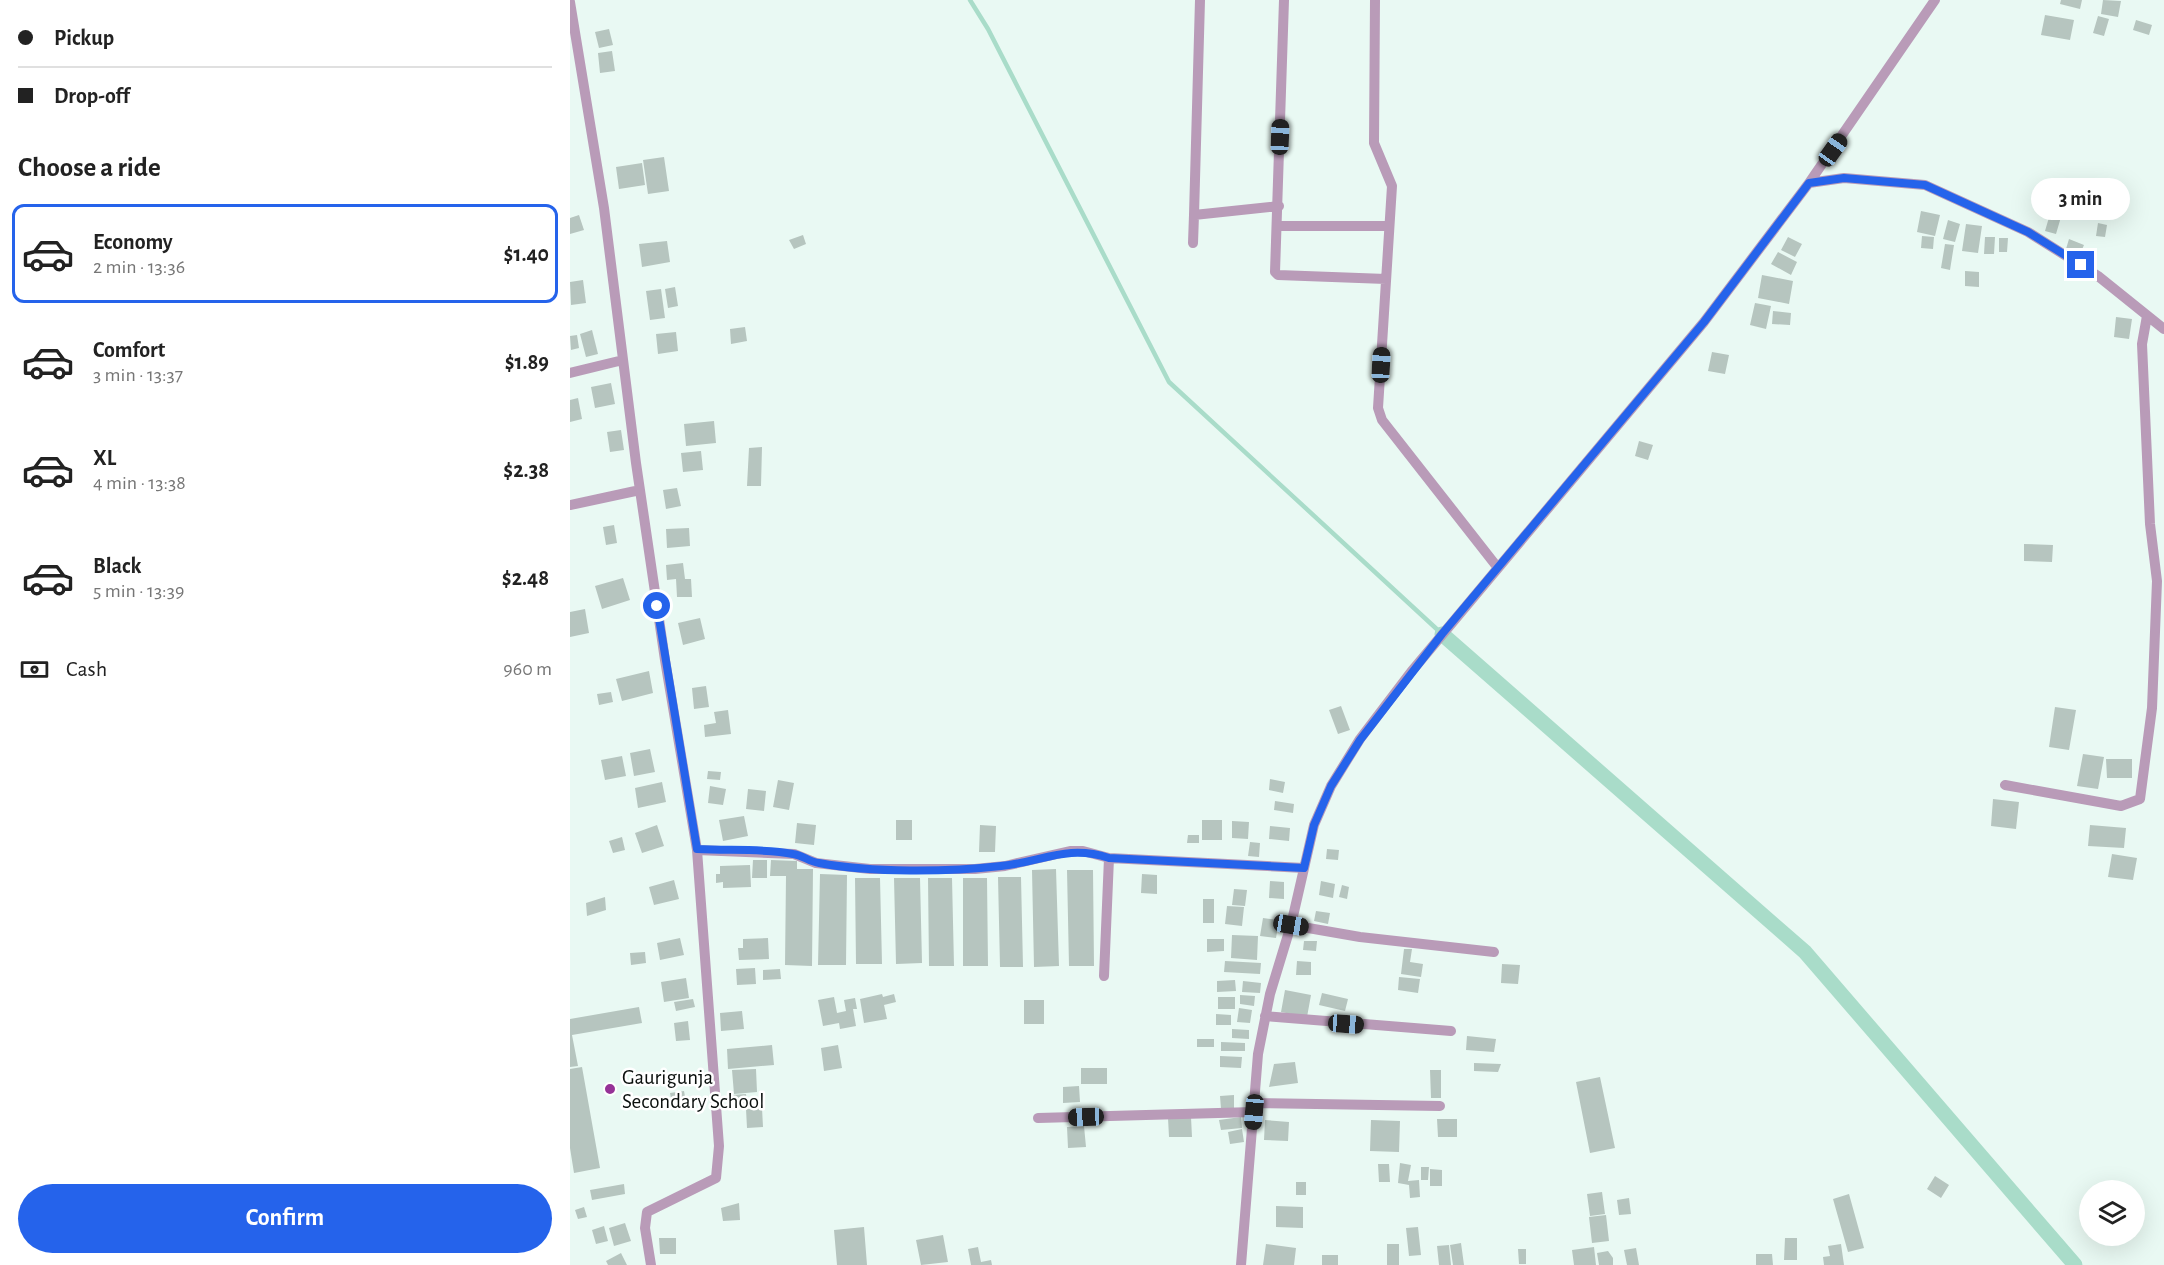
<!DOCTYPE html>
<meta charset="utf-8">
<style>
:root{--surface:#fff;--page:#f6f6f6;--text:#222;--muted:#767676;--line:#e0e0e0;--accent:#2563eb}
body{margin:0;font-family:"Alegreya Sans",sans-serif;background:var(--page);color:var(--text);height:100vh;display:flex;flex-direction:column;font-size:22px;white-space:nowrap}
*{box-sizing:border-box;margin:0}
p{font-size:20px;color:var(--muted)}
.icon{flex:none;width:33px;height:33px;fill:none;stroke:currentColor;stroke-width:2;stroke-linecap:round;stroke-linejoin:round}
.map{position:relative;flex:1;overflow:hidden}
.panel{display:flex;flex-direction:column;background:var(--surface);width:570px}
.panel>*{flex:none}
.hud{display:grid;align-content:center;height:132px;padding:0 18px;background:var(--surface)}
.buttons{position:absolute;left:1509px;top:1180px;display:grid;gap:12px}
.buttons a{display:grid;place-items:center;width:66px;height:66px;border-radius:50%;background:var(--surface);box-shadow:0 6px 24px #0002;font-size:30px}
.end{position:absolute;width:27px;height:27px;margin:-14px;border:8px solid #2563eb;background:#fff;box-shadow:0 0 0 3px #fff}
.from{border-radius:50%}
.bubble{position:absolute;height:42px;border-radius:21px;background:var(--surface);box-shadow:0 6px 24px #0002;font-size:20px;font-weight:600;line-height:42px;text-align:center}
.car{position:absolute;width:18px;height:36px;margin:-18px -9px;border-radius:8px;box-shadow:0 0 4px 2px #0007;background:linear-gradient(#222 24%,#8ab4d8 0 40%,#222 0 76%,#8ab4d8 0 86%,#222 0)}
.hud b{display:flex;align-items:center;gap:21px;height:57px;font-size:22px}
.hud b+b{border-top:2px solid var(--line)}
.hud i{width:15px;height:15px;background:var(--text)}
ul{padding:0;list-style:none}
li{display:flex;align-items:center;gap:18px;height:99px;margin:0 12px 9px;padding:0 6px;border:3px solid transparent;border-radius:12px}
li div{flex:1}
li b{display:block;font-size:22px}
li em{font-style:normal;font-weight:600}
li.current{border-color:var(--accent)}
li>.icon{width:54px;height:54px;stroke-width:1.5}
h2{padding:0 18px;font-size:27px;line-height:72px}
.pay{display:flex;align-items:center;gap:15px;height:66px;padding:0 18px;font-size:22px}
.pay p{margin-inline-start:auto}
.action{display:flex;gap:12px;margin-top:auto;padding:12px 18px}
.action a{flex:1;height:69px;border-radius:36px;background:var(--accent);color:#fff;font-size:24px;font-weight:600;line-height:69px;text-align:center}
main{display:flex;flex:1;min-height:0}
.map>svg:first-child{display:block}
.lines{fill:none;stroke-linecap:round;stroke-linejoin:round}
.stream{stroke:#a9dcc9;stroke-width:4.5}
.canal{stroke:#a9dcc9;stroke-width:15}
.building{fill:#b6c5bf}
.minor{stroke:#b99bb8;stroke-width:10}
.route{stroke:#2563eb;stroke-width:8}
.poi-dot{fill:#963297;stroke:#fff;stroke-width:2}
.labels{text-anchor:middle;stroke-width:5;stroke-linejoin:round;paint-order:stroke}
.poi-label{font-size:21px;fill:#0a0f0d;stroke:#fff;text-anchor:start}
</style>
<main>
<section class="panel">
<div class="hud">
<b><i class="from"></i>Pickup</b>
<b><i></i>Drop-off</b>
</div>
<h2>Choose a ride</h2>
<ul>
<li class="current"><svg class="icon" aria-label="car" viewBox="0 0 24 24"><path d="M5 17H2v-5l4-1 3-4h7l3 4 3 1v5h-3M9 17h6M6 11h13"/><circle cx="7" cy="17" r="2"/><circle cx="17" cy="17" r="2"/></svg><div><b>Economy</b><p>2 min · 13:36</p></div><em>$1.40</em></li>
<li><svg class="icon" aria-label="car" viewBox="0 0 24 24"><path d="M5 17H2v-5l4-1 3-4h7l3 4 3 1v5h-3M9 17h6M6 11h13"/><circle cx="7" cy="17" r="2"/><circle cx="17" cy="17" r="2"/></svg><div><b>Comfort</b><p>3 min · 13:37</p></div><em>$1.89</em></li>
<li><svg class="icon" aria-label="car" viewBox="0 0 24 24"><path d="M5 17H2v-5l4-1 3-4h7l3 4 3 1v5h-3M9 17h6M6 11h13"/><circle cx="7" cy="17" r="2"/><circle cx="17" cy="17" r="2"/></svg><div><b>XL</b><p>4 min · 13:38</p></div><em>$2.38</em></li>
<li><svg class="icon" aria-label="car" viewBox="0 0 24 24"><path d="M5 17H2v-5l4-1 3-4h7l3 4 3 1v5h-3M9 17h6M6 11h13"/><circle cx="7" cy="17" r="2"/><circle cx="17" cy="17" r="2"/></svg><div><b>Black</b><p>5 min · 13:39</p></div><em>$2.48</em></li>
</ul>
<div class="pay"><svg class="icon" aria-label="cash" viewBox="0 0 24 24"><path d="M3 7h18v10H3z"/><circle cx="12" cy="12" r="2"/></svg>Cash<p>960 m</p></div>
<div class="action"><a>Confirm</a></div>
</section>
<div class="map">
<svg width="1594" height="1265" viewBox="0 0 1594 1265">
<rect width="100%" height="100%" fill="#e9f9f3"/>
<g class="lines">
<path class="stream" d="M400,0L418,29L599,382L871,633"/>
<path class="canal" d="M872,634L1235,952L1505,1265"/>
</g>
<path class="building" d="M1491,0H1512L1510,9L1490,4Z
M1533,0L1551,1L1548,17L1531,14Z
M1475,15L1504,20L1500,40L1471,35Z
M1528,16L1539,19L1534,36L1523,33Z
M1566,20L1582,25L1579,35L1563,30Z
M39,29L43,45L29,48L25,32Z
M42,51L45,71L30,73L28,53Z
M94,157L99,191L78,194L73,160Z
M72,163L75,185L49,189L46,167Z
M1351,211L1370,215L1365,236L1347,232Z
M1480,214L1491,217L1486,234L1475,231Z
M9,215L14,230L0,234V218Z
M1378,220L1390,224L1385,242L1373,239Z
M1528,223L1537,225L1535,237L1526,236Z
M1396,224L1412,226L1408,253L1392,251Z
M233,235L236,244L224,249L219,240Z
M1352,236L1364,237L1363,249L1351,248Z
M1218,237L1232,244L1225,257L1211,250Z
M1415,237H1425L1424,254H1414Z
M1429,238H1438L1437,252H1429Z
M1499,239L1514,245L1510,254L1496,249Z
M97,241L100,262L72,267L69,244Z
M1375,244L1384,245L1380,270L1371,268Z
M1208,252L1227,262L1221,275L1201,264Z
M1395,271L1409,272V287L1395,286Z
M1192,275L1223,281L1219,304L1188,298Z
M13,280L16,303L1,305L0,282Z
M105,287L108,306L98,308L95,289Z
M91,289L95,318L80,320L76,291Z
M1185,303L1201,306L1196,329L1180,325Z
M1203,311L1221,313L1220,325L1202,324Z
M1546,317L1562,319L1559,339L1544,337Z
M175,327L177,341L161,344L160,329Z
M22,330L28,354L16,357L10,334Z
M106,332L108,351L88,354L86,334Z
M7,335L9,348L1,350L0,336Z
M1142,352L1159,355L1155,374L1138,371Z
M41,383L45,404L25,408L21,387Z
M8,398L12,419L0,422V400Z
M144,421L146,443L116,446L114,424Z
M51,430L54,450L40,452L37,432Z
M1069,441L1083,445L1078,460L1065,456Z
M192,447L191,486H177L179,448Z
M131,451L133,470L113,472L111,453Z
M107,488L111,506L96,509L93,490Z
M44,525L47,543L36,545L33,527Z
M119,528L120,546L97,548L96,529Z
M1454,544L1483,545L1482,562L1454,561Z
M113,563L115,579H121L122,597H107L106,579L97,580L96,565Z
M53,578L60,600L32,609L25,586Z
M15,609L19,633L0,637V612Z
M130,618L135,639L113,645L108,623Z
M79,671L83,693L52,701L46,679Z
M136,686L139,707L124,709L122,688Z
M41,692L43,702L29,705L27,694Z
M771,706L780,730L768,734L759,710Z
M1485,707L1506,710L1499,750L1479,747Z
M158,710L161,734L135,737L134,725L146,723L144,712Z
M80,749L85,772L64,776L60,753Z
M1513,754L1534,757L1528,789L1507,786Z
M52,756L56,776L35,780L31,760Z
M1536,759H1562V778H1537Z
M138,771L151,772L150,780L137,779Z
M700,779L715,782L713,793L699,790Z
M208,780L224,783L219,810L203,807Z
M92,782L96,802L68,808L65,788Z
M140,786L156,789L153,805L138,803Z
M178,789L196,791L194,811L176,809Z
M1423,799L1449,802L1446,829L1421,826Z
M705,801L724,804L723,813L704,810Z
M174,816L178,836L153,841L149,820Z
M326,820H342V840H326Z
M632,820H652V840H632Z
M662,821L679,822L678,839L662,838Z
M227,823L246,825L244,845L225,843Z
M87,825L94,846L72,853L65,833Z
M410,825L426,826L425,852H409Z
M1520,825L1556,828L1554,848L1518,846Z
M700,826L720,828L719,841L699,839Z
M618,835H629V843H617Z
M52,837L55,850L43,853L39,841Z
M680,842L690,843L689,857L678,856Z
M757,849L769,850L768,860L756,859Z
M1542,854L1567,858L1563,880L1538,877Z
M183,860H197V878H182Z
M201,860L227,861V869H243L242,966L215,965L216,876H200Z
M180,865L181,887L153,888V882L146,883V874H150V866Z
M486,869L489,966L464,967L462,870Z
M497,870H523L524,966H499Z
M250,874L277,875L276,965H248Z
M572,874L587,875V894L571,893Z
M428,877H451L453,967H430Z
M285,878H310L312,964H286Z
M324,878H350L352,963L326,964Z
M358,878H382L384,966H359Z
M393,878H417L418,966H393Z
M104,880L109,899L84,905L79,887Z
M700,881L714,882V899L699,898Z
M751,881L765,884L763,898L749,895Z
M772,885L779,887L777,899L769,897Z
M664,889L677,890L675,906L662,905Z
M35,897L36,910L17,916L16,903Z
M633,899H644V923H633Z
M657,906L674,907L672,926L655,924Z
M746,911L760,913L758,924L744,921Z
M693,918L709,920L706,938L690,936Z
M662,935L688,936L687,960L661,958Z
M110,938L114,955L90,960L87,943Z
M198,938L199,959L169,960L168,948H173V939Z
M637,939H654V951L637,952Z
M734,941H747L746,951L733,950Z
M834,949H842L840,962L853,964L851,977L831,974Z
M75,952L76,963L61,965L60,953Z
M655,961L691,963L690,974L654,972Z
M727,961L741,962V975H726Z
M932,964L950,965L948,984L931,983Z
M185,968L186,984L167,985L166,969Z
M210,969L211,979L193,980V970Z
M829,977L850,979L848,993L828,990Z
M116,978L119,998L94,1002L91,982Z
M665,980L666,991L647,992V981Z
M673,981L691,983L690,993L672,992Z
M715,990L741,995L737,1017L711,1012Z
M752,993L778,999L775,1011L749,1005Z
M312,994L313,997L324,994L326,1002L314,1005L317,1019L294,1023L290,999Z
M670,995L685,996L684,1006L670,1004Z
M264,997L267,1013L276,1011L274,1000L285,998L287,1009H283L286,1026L270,1029L269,1023L253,1026L248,1000Z
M648,997H665V1009H648Z
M123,999L125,1007L106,1011L104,1002Z
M454,1000H474V1024H454Z
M69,1007L72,1023L2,1035L8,1066L0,1067V1019Z
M669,1008L682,1010L680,1023L667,1022Z
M172,1011L174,1029L151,1031L150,1013Z
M646,1014L661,1015V1025H646Z
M118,1021L120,1040L106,1041L104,1023Z
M662,1029L679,1030V1039L662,1038Z
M897,1036L926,1039L924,1052L896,1050Z
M627,1039H644V1047H627Z
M651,1042L675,1043V1051H651Z
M202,1045L204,1065L158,1069L157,1049Z
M268,1045L272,1068L254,1071L251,1048Z
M650,1056L672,1057L671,1068L650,1067Z
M725,1062L728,1083L699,1087L704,1064Z
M904,1063L931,1064L928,1072L904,1071Z
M12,1067L30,1168L4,1173L0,1148V1069Z
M511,1068H537V1084H511Z
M186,1069L187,1092L164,1094L162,1070Z
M860,1070H871V1098H861Z
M1030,1077L1045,1148L1020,1153L1006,1082Z
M509,1086L510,1102L493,1103V1087Z
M114,1091L116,1102L102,1104L100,1093Z
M176,1094L177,1103L161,1104V1095Z
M664,1095V1108L651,1109L650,1096Z
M192,1108L193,1127L177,1128L176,1109Z
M621,1117L622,1137H599L598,1118Z
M671,1117L672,1128L651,1130L649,1120Z
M867,1119H887V1137H868Z
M695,1120L719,1122L718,1141L694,1140Z
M801,1120L830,1121L829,1152L800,1151Z
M514,1126L516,1147L498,1148L497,1127Z
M672,1129L674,1142L660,1144L658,1132Z
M830,1163L841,1165L838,1181L849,1180L850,1197L840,1198L839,1185L828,1183Z
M808,1164H819L820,1182H809Z
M851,1167H859L858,1180H851Z
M860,1169L872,1170V1186H860Z
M1365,1176L1379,1185L1371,1198L1357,1189Z
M726,1182H736V1195H726Z
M54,1184L55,1194L22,1200L20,1190Z
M1032,1192L1035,1214L1020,1216L1017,1194Z
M1279,1194L1294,1248L1278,1252L1263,1199Z
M1059,1198L1061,1214L1049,1215L1047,1200Z
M169,1203L170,1220L153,1221L151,1208Z
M706,1206L733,1207V1228L706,1227Z
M14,1207L17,1217L8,1219L5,1210Z
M1036,1215L1039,1241L1022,1243L1019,1217Z
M55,1223L61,1241L44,1246L39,1228Z
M34,1226L38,1241L26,1244L22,1230Z
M294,1227L297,1265H267L264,1230Z
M848,1227L851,1255L839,1256L836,1228Z
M373,1235L378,1262L351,1265L346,1240Z
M89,1238H106V1254H90Z
M1215,1238H1227V1260H1214Z
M891,1243L894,1265H883L880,1245Z
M696,1244L726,1248L724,1265H693Z
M817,1244H829V1265H817Z
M1271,1244L1274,1265H1254L1253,1257L1260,1256L1258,1246Z
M879,1245L881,1265H869L867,1246Z
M408,1247L411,1262L421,1260L422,1265H401L398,1249Z
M1024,1247L1026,1265H1004L1002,1250Z
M1066,1248L1069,1265H1057L1054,1250Z
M948,1249H956V1264H949Z
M1038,1251L1043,1258V1265H1029L1027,1253Z
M51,1253L57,1265H38L36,1261Z
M1186,1254H1202L1203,1265H1186Z
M752,1255H768V1265H752Z"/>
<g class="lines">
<path class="minor" d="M630,0L624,215L709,206
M714,0L705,272L708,275L816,279
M805,0L804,143L822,186L808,408L812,420L928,568
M0,2L34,208L66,463L95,660L127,850L149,1146L146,1178L77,1212L75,1228L81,1265
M1239,183L1274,178L1355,185L1458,232L1528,276L1594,329
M708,226H819
M623,243L624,215
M0,373L53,360
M0,505L70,490
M1435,785L1551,806L1570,799L1582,708L1587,581L1580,524L1572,344L1577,316
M127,850L224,854L246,863L300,869H405L435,866L500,851H513L539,858L734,868
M721,925L790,937L924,952
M534,976L539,858
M695,1016L881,1031
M685,1103L870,1106
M468,1118L684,1112
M671,1265L688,1054L700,994L721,925L744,825L761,786L790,739L841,672L1134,322L1239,183L1365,0"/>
</g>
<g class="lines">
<path class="route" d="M87,606L127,849C158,851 192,848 223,854C232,855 240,862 249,863C303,873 377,872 431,866C472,862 497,844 539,858L734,868L744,825L761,786L790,740L872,634L1134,322L1239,183L1274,178L1355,185L1458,232L1511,265"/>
</g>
<circle class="poi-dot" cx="40" cy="1089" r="6"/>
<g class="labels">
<g class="poi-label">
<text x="52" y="1084">Gaurigunja<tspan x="52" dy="24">Secondary School</tspan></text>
</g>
</g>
</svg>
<div class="buttons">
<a><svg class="icon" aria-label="layers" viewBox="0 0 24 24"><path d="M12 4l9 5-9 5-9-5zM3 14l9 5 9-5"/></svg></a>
</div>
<i class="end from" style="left:87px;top:606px"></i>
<i class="end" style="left:1511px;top:265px"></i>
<div class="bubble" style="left:1461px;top:178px;width:99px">3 min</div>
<i class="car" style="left:710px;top:137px;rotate:2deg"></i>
<i class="car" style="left:1263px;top:150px;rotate:35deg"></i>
<i class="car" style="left:811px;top:365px;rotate:3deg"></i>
<i class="car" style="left:721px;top:925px;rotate:100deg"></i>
<i class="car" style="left:776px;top:1024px;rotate:94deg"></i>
<i class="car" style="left:684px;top:1112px;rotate:185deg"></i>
<i class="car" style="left:516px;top:1117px;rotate:268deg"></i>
</div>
</main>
